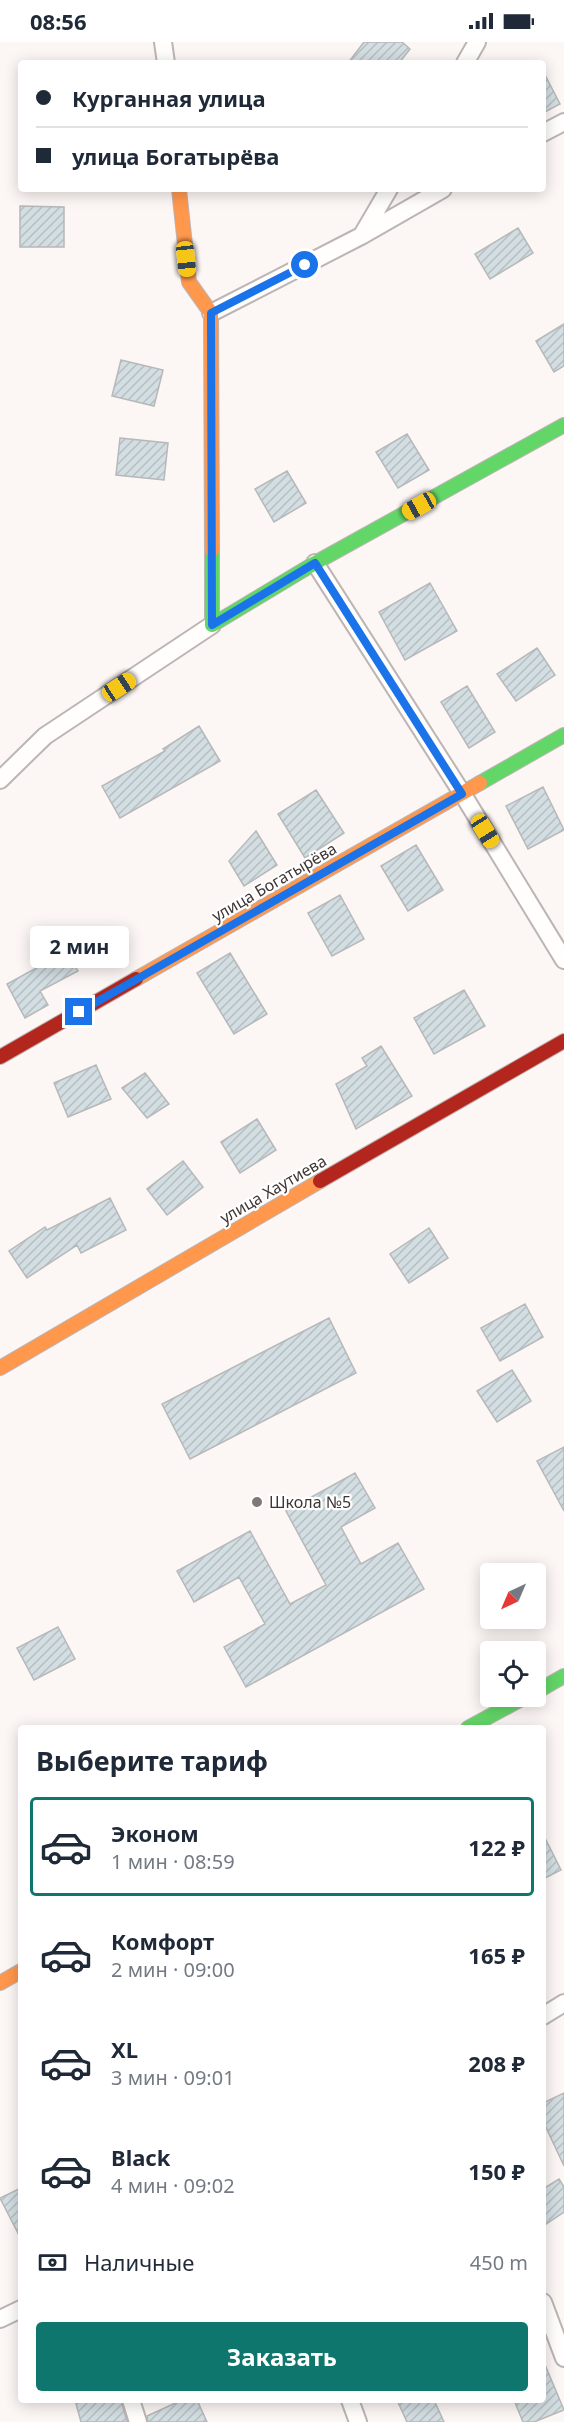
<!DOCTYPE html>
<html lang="ru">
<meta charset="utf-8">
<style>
:root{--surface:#fff;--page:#f6f6f7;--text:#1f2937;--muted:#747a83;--line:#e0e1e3;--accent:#0f766e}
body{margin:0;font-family:"Noto Sans",sans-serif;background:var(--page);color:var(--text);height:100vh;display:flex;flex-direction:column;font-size:22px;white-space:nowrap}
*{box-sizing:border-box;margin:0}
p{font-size:20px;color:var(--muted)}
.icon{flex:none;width:33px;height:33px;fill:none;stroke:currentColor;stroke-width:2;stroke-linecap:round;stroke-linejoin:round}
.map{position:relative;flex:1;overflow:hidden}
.sheet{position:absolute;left:18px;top:1683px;width:528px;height:678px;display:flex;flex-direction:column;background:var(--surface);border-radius:6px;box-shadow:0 3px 15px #0003}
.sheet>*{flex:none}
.top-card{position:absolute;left:18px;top:18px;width:528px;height:132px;border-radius:6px;box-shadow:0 3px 15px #0003;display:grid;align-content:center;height:132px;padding:0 18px;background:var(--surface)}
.needle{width:39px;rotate:224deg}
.tools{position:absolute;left:480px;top:1521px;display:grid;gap:12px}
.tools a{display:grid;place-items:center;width:66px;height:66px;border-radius:6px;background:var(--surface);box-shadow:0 3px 15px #0003;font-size:30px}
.end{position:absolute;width:27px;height:27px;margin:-14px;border:8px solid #1a73e8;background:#fff;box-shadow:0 0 0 3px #fff}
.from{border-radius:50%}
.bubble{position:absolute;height:42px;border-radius:6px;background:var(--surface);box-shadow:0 3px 15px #0003;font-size:20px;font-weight:700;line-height:42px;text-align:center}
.car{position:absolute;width:18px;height:36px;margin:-18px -9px;border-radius:8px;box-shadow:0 0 4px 2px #0007;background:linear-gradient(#f5c518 24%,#345 0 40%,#f5c518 0 76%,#345 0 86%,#f5c518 0)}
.top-card b{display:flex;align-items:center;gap:21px;height:57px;font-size:22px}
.top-card b+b{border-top:2px solid var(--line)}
.top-card i{width:15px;height:15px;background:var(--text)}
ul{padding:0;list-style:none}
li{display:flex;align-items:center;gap:18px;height:99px;margin:0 12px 9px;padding:0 6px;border:3px solid transparent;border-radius:6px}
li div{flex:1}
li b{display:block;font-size:22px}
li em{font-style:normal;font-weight:700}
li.active{border-color:var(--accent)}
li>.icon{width:54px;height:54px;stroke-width:1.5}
h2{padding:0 18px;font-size:27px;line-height:72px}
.pay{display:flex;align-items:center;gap:15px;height:66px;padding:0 18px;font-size:22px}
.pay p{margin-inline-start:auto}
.primary-button{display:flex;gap:12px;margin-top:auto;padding:12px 18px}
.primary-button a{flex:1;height:69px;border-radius:6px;background:var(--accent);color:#fff;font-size:24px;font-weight:700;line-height:69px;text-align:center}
.status{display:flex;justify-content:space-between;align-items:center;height:42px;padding:0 30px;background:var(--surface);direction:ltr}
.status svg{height:16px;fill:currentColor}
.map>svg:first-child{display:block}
.building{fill:url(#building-hatch);stroke:#b6b8b9;stroke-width:1.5}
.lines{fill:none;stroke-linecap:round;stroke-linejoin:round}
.street-casing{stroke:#bcb5b3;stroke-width:20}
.fast-casing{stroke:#bcb5b3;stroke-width:16}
.slow-casing{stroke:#bcb5b3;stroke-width:16}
.jam-casing{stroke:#bcb5b3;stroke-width:16}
.street{stroke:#fffefd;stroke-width:16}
.fast{stroke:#63d668;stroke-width:14}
.slow{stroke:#ff974d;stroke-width:14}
.jam{stroke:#b3261e;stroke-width:14}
.route{stroke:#1a73e8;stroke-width:8}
.poi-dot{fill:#817976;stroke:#fff;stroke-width:2}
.labels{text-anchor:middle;stroke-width:4.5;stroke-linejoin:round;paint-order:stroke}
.street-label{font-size:16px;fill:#3f3532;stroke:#fff}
.poi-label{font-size:16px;fill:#3f3532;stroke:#fff;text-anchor:start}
</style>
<div class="status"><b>08:56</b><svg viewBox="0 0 49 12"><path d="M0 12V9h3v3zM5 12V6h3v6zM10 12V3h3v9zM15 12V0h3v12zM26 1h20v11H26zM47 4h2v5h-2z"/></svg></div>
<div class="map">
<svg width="564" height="2380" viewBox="0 0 564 2380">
<defs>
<pattern id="building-hatch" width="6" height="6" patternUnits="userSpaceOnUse" patternTransform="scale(1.5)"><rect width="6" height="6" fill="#d3dee2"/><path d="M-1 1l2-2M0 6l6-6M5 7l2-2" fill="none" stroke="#b6bfc2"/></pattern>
</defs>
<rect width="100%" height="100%" fill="#fcf6f4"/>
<path class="building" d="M364,0H402L410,7L399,21H348Z
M543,29L560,62L543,71Z
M20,164L64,165V205H20Z
M518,186L533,211L490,237L475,212Z
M564,282V324L554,330L536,299Z
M121,318L163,328L154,364L112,354Z
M407,392L429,428L398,446L376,410Z
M120,396L168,401L164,438L116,433Z
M287,429L306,461L274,480L255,447Z
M430,541L457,589L405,618L379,570Z
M537,606L555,633L516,659L497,632Z
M467,644L495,690L469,706L441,660Z
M199,684L220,719L120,776L102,744L165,709L163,707Z
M543,745L564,788L528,807L506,764Z
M316,748L344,791L305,816L278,772Z
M256,789L277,823L244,844L229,819Z
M416,803L443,848L408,869L381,824Z
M340,853L364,897L332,914L308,871Z
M63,905L78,929L40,949L48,963L25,976L7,942L40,924L37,918Z
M230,911L267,972L234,992L197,931Z
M464,948L485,984L434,1012L414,976Z
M381,1004L412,1054L356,1087L336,1042L367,1024L362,1016Z
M96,1023L111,1057L68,1075L54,1041Z
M145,1031L169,1062L147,1076L122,1046Z
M257,1077L276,1108L240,1131L221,1100Z
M183,1119L203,1145L167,1173L147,1147Z
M110,1156L126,1188L81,1211L77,1203L27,1236L9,1209L45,1185L47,1188Z
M429,1186L448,1216L409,1241L390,1212Z
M525,1262L543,1295L500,1319L481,1286Z
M329,1276L356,1331L190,1417L162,1362Z
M512,1328L531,1359L497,1380L477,1349Z
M564,1405V1469L537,1419Z
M355,1431L375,1466L341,1485L361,1522L398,1501L424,1547L246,1645L224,1605L265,1582L239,1535L194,1560L177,1529L250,1489L290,1562L326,1543L286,1469Z
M58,1585L75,1617L34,1638L17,1606Z
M543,1792L561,1828L543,1837Z
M564,2051V2124L543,2079V2061Z
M559,2137L564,2145V2170L543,2184V2147Z
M21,2146V2197L0,2156Z
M543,2318L564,2368L534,2380H523L514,2358H543Z
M75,2358H121L127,2380H81Z
M182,2358H197L207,2380H148L147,2374Z
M397,2358H434L444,2380H407Z"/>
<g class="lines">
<g class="street-casing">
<path id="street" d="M163,0L166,21
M465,21L477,0
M543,91L564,80
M362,193L389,147
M211,271L361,194L443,147
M315,521L462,751L564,918
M0,738L45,694L212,583
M543,1974L564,1961
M543,2260L564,2316
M0,2277L21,2267
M131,2358L138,2380
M350,2358L358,2380"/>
</g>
<g class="fast-casing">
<path id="fast" d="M212,508V583L315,521L564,383
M480,741L564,693
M536,1650L564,1634
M468,1686L527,1654"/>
</g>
<g class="slow-casing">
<path id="slow" d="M179,147L189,240L211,271L212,508
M136,937L480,741
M0,1326L320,1139
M0,1941L21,1929"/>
</g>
<g class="jam-casing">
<path id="jam" d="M0,1015L136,937
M320,1139L564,999"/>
</g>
<use href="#street" class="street"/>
<use href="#fast" class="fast"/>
<use href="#slow" class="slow"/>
<use href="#jam" class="jam"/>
</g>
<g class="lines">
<path class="route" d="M79,970L462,752L315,521L212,583L211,271L305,223"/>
</g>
<circle class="poi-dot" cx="257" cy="1460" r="6"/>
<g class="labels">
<g class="street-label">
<text transform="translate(274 840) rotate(-30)" y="6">улица Богатырёва</text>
<text transform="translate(273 1147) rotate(-30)" y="6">улица Хаутиева</text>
</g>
<g class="poi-label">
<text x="269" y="1466">Школа №5</text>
</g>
</g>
</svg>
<div class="tools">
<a><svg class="needle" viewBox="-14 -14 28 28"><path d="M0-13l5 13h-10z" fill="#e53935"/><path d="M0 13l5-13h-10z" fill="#747a83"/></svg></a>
<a><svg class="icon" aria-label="locate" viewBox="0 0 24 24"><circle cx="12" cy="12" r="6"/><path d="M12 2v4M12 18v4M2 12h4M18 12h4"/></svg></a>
</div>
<i class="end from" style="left:305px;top:223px"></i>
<i class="end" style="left:79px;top:970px"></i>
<div class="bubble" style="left:30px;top:884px;width:99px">2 мин</div>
<i class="car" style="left:186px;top:217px;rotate:174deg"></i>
<i class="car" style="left:419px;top:464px;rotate:241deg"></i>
<i class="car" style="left:119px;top:645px;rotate:57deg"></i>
<i class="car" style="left:485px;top:789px;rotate:148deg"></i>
<div class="top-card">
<b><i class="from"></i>Курганная улица</b>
<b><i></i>улица Богатырёва</b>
</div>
<section class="sheet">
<h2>Выберите тариф</h2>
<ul>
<li class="active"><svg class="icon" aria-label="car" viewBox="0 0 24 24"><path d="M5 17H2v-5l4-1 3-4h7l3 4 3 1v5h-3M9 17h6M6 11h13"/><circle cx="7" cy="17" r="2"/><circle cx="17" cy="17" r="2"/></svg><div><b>Эконом</b><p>1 мин · 08:59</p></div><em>122 ₽</em></li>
<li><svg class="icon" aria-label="car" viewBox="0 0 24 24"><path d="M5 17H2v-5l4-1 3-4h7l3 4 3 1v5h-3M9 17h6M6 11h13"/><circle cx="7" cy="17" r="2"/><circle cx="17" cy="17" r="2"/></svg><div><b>Комфорт</b><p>2 мин · 09:00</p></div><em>165 ₽</em></li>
<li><svg class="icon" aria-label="car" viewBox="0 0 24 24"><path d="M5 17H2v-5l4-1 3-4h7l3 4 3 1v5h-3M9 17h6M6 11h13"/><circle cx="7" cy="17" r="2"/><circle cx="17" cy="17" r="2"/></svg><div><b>XL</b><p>3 мин · 09:01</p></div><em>208 ₽</em></li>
<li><svg class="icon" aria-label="car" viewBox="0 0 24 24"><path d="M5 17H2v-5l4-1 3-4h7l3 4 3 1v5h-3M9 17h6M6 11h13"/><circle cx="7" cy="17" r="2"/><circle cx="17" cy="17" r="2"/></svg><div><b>Black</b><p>4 мин · 09:02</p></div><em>150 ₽</em></li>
</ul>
<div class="pay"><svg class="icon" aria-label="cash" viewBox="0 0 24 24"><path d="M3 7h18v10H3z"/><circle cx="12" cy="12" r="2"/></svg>Наличные<p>450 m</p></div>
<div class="primary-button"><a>Заказать</a></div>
</section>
</div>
